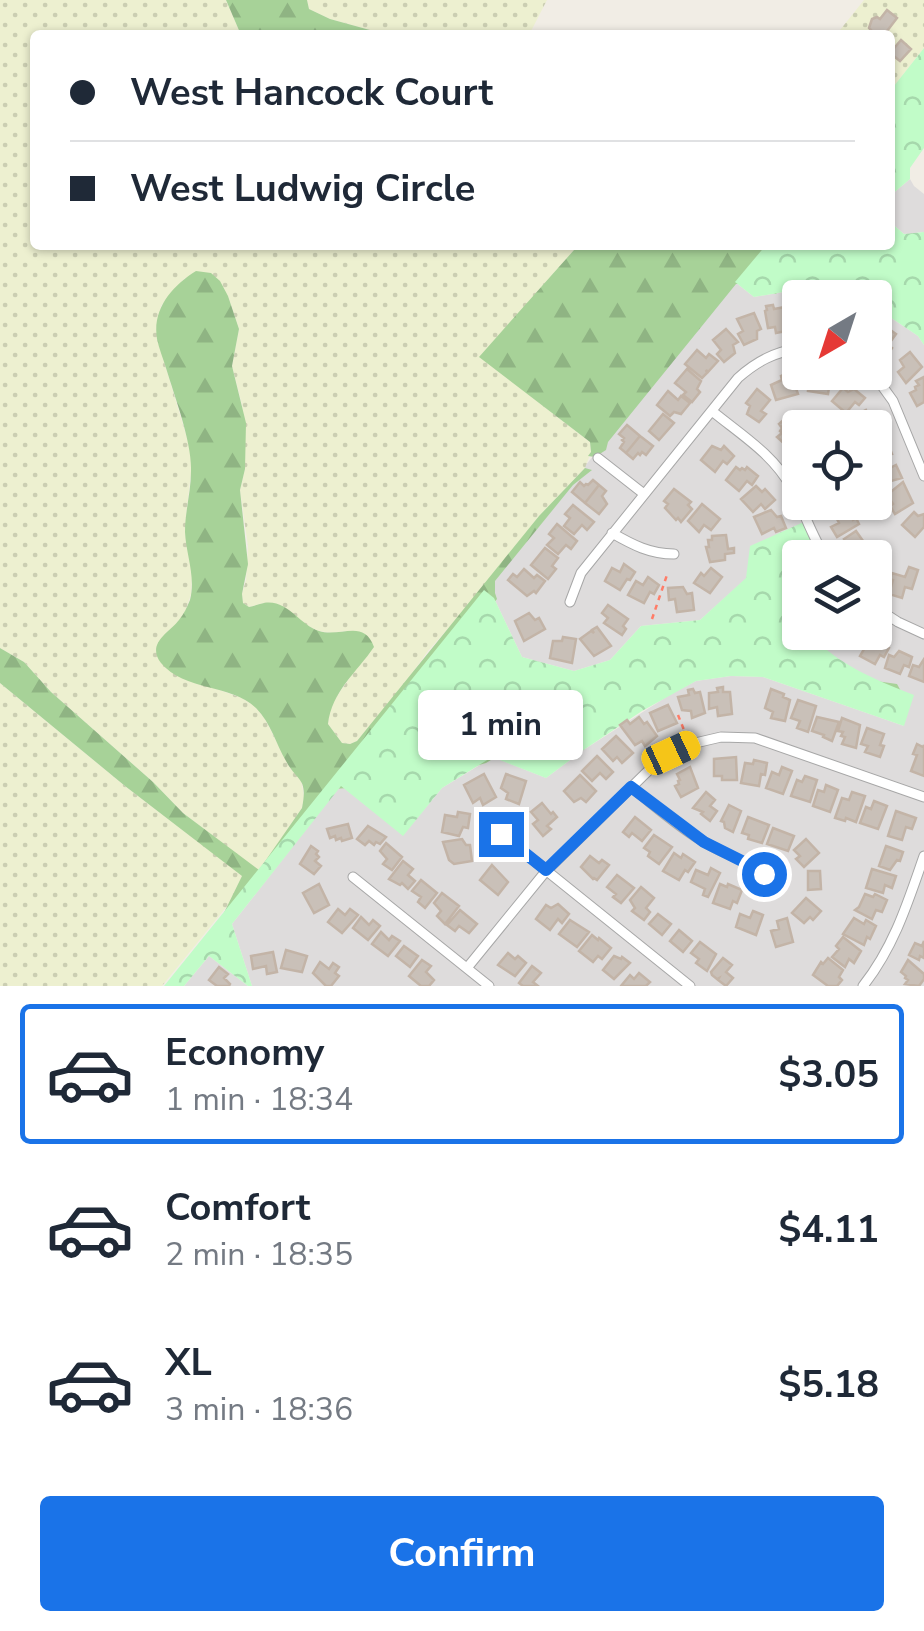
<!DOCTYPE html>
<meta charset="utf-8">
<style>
:root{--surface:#fff;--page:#f2f2f3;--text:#1f2937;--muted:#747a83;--line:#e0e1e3;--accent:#1a73e8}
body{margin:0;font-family:"Nunito Sans",sans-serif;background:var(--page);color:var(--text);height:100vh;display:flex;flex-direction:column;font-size:38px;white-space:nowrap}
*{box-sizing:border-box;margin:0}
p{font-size:32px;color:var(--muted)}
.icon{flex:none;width:55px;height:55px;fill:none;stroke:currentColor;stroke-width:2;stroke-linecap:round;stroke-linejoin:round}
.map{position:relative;height:986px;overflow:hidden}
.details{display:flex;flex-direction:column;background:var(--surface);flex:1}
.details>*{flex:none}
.guide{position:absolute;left:30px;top:30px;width:865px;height:220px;border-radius:10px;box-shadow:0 2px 8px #0004;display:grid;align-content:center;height:220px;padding:0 40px;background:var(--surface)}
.needle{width:65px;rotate:219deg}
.fabs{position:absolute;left:782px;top:280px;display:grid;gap:20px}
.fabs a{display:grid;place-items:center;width:110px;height:110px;border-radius:10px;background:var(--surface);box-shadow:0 2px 8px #0004;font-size:50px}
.end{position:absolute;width:45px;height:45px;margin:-22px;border:12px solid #1a73e8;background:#fff;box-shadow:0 0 0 5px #fff}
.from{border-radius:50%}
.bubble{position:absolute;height:70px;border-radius:10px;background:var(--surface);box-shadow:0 2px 8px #0004;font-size:32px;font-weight:700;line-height:70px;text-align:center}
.car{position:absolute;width:30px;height:60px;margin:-30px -15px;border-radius:12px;box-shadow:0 0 8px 2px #0007;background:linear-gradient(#f5c518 24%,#345 0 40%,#f5c518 0 76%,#345 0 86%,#f5c518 0)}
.guide b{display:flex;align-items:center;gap:35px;height:95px;font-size:38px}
.guide b+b{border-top:2px solid var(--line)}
.guide i{width:25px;height:25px;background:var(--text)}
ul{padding:18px 0 0;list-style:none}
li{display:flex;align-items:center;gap:30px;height:140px;margin:0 20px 15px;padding:0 20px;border:5px solid transparent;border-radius:10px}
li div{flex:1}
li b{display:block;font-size:38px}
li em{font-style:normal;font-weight:700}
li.current{border-color:var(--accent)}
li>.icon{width:90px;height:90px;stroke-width:1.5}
.button{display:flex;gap:20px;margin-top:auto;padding:20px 40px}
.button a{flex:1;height:115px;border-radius:10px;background:var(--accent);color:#fff;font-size:40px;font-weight:700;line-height:115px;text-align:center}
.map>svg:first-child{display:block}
.residential{fill:#dedcdc;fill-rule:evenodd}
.farmland{fill:url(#farmland-dots)}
.forest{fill:url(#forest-firs)}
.park{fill:url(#park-crowns)}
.building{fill:#c9c0b8;stroke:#c3b4a7;stroke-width:2.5}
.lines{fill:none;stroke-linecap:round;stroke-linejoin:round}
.minor-casing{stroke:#a7a7a7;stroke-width:11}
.path{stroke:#ff7d68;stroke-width:2.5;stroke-dasharray:5 5;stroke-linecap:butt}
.minor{stroke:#fff;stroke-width:9}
.route{stroke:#1a73e8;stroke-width:12}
</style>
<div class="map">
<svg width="924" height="986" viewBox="0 0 924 986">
<defs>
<pattern id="farmland-dots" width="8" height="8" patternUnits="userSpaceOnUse" patternTransform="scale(2.5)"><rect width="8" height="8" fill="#edf0d0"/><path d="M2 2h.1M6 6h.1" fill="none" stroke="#cbceb2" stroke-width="1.8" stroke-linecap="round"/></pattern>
<pattern id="forest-firs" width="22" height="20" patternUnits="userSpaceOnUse" patternTransform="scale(2.5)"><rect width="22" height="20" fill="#a7d298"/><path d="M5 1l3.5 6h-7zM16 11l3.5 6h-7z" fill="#8fb483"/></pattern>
<pattern id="park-crowns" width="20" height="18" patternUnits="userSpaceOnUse" patternTransform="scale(2.5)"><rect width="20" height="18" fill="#c1fcc8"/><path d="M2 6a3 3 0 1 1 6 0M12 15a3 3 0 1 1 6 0" fill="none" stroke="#a6d8ac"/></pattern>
</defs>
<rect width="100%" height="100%" fill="#f1ede5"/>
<path class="residential" d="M910,179L914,186L924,194V232L904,234L890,222V196Z
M735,282L754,297L795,290L833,293L847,297L800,298V372H875V307L918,336L924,345V986H252L232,924L341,785L403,835L442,788L493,757L546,778L585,749L671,694L696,681L731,676L763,677L904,726L875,680L848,667L825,650L808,633L875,632V558L826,557L817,544L747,578L700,620L641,626L610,660L574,671L522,657L494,598L484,590ZM800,428H875V502H800Z
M209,956L248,986H184Z"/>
<path class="farmland" d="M0,0H226L241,35H35V245H571L575,249L480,357L590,442L591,452L585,468L539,516L477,596L428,651L403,686L357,741L350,744L342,743L328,724L329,713L335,699L357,667L346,631L333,633L318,631L264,603L249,607L243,603L242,594L246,580L248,546L240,490L245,469L242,405L232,366L239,329L228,296L185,278L161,306L157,338L191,451V473L186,517L192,577L191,594L186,610L179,621L183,677L242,698L255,706L265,719L290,768L301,779L304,797L302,808L259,871L183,813L153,782L51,692L24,662L0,648Z
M307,0H547L529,35H388L330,19L309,9Z
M864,0H924V48L890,91V35H836Z
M0,683L125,786L243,876L228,905L162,986H0Z"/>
<path class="forest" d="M226,0H307L309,9L330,19L388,35H241Z
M571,245H870L835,286L779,290L776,294L745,284H736L608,442L606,450L595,457L588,456L591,452L590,442L479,357L574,250Z
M196,271L211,273L220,281L228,296L239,329L232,366L246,423L245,469L240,490L248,564L242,594L243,603L249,607C254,606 259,604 264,603C288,599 299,625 319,631C340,638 364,618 374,647C357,672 332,691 328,724L342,743L350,744L357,741L539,516L585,468L592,470L573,485L495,581V593L497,599L472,630L567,682L688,629L800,558L791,605L792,617L800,633L847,668L876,681L897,684L902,693L742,662L504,752L486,763L390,791L348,788L333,789L218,925L242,876L125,786L0,683V648L24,662L51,692L153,782L183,813L259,870L302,808C308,777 298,783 286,761C276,744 271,723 256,708C231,684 184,691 161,663C146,643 169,633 179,620C184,614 187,607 190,600C196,576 186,555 185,532C185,511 191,492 191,471C192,442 175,398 166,368C163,358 159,349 157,339C152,309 172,286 196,271Z"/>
<path class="park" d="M924,48V148L910,168V179L890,196V91Z
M890,222L904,234L924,232V345L918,336L875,307V298L847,297L833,293L795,290L754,297L735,282L766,245H890Z
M806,521L826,557L800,558V593L783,607L800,625V632L808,633C838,664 873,679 914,695L904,726L763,677L731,676L696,681L642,711L585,749L546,778L492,757L442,788L403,836L341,786L232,924L252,986H248L209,956L184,986H164L484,590L494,598L522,657L574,671L610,660L641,626L700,620L746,578L750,546Z"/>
<path class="building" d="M887,10L897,18L884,35H867L871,30L869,28L872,19L877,17L880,19Z
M901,40L911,49L900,61L890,53Z
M773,305L774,309L785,307L791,330L776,333L775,327L768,328L765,311L767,310L766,306Z
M754,313L761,329L757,331V339L744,345L738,334L743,331L737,319Z
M882,324L896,334L888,345L892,348L887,356L875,349V333Z
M726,329L738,342L733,345L735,353L724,362L717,354L721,350L713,340Z
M697,350L706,358L709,354L718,361L708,372L706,370L707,373L702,378L685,364Z
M910,352L922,367L906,383L898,372L904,367L900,360Z
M687,369L701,381L697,389L700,392L692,402L683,395L686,392L675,383Z
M790,372L798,394L776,400L771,385L782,380L781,376Z
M806,372H820L819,379L830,381L828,394L808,391L809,381L805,380Z
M924,377V402L917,406L910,393L916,390L915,387L919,385L916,381Z
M843,388L848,392L854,389L865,398L859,405L855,402L846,413L832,401Z
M757,389L770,400L761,411L766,414L759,422L747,414L750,406L746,403Z
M668,391L678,400L681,396L690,403L681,414L674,412L670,416L657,405Z
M866,410L871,419L876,417L882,430L875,433V428H860L854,416Z
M663,414L674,423L659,440L649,431Z
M788,416L800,430L793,437L796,439L788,447L777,437L782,433L780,431L782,428L779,424Z
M627,425L640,436L626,453L620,448L624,442L622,440L624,438L619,434Z
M640,436L653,446L646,455L642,452L640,455L638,453L633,459L626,453Z
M877,436L879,441H887L892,454L881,458L879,454L875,456Z
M712,446L721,450L724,446L734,456L727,464L723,461L715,472L701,460Z
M884,461L890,468L896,465L902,478L880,484L875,474V465Z
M736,467L740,470L742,468L745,470L747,467L758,476L752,485L747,481L739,491L726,480Z
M593,480L599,485L585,503L572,492L580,482L584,486L586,484L588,485Z
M903,482L913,503L895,514L890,506L893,504L887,495Z
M599,485L606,491L602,496L607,504L599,514L585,503Z
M756,486L762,492L765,489L775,500L765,509L761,504L753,512L741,499Z
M674,489L691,502L688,505L692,509L681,522L678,518L676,520L665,508L668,504L664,501Z
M702,504L720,519L711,530L704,525L699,532L688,521Z
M573,505L594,522L587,530L582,525L574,534L564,526L570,518L565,514Z
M846,507L853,520L856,518L859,524L837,537L831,527L839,523L834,513Z
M771,510L777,517L781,516L786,528L776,532L774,528L762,534L754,517Z
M914,512L918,516L924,514V527L915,537L902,525Z
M557,524L577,541L571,549L566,545L558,554L547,545L554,538L549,534Z
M856,531L868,548L861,553L862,555L859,558H852L847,550L850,548L844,539Z
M726,535L728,549L734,548V553L725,554V560L710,562L706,547H709L708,540H712V536Z
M545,548L558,558L552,566L556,569L548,579L531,565Z
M875,550L890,565L875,580V558H867Z
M624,564L635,572L630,580L627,579L620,590L605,581L612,568L620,572Z
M909,567L918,570L912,589L905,587L902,598L889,594L893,580L890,579L892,573L905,577Z
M711,568L722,577L710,593L694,583L701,573L704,576Z
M524,569L534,578L537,575L545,581L536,593L534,591L527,596L508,580L513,574L517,577Z
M648,577L659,585L654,594L650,592L644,603L628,595L636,581L643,585Z
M683,587L687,594L692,593L694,610L677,612L675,599L669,600L668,588Z
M608,605L628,619L623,626L626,629L622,635L604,623L608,618L602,613Z
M529,613L535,620L539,618L545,629L524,641L515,621Z
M597,627L611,646L594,656L580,639L591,631L594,633L592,630Z
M842,632H864L866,634L863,639L859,637L852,648L838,639Z
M563,637L576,639L572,663L550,658L553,641H562Z
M876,640L889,648L884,657L880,655L875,664L860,656L867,644L870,646Z
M899,651L912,657L909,667L904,665L900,674L885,668L889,655L894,657Z
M924,659V682L909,676L913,665L919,667Z
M723,687V692H730L732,714L718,716L717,707L709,709V693L718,692L717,688Z
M693,689L695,693L700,692L705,713L692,718L691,711L682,710L678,697L689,695L688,690Z
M771,689L784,694L783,697L790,700L785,721L771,718L773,712L765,708Z
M798,700L816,706L808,732L797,728L800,721L791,718Z
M668,705L677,723L658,731L650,713Z
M639,717L644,724L647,722L657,736L645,746L642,741L635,745L620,725L627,720L630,724Z
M817,717L839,722L832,741L823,737L824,735L812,731Z
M842,718L860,725L856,748L842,744L845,737L841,736L843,732L838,731Z
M867,728L884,734L880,745L884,746L880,757L865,752L868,746L861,744Z
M616,736L633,753L622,763L617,757L613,761L602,749Z
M917,744L923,747L924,745V776L911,771L917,755L913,754Z
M597,756L613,772L606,779L600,773L592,781L582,771Z
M736,757L737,780H722V776H714V759Z
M754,760L767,763L765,775L761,774L759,786L741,783L745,763L753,764Z
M690,767L698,788L681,797L675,786L679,784L678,781L680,780L677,774Z
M782,767L792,771L783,794L766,788L772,772L779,775Z
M484,774L496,797L483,805L480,798L473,803L464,785Z
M506,774L526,781L519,804L506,799L508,793L501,788Z
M580,775L596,791L586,802L581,798L574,802L564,791Z
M805,776L817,780L810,802L791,796L797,780L802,782Z
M826,785L838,790L830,812L813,806L818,790L824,792Z
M706,792L715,800L710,806L717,811L710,821L701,814L703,812L693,808Z
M852,792L865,796L856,822L846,818L845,821L835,818L842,798L849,800Z
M874,801L887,806L878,829L860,823L866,807L871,809Z
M542,803L551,814L553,812L557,817L547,826L551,829L543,836L533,824L538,820L531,812Z
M729,805L741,811L733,832L725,828L724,822L721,821Z
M896,811L916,818L912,829L906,827L902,840L888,836Z
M458,812L470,814L468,828L463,827L459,836L442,832L445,815L457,817Z
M635,817L651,830L642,841L632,833L629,837L623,832Z
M748,817L769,825L762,843L748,839L749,835L742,833Z
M348,824L352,838L342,841L341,838L336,840L335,836L330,838L327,829Z
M368,826L386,837L380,844L376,842L374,845L369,841L365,845L357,839Z
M773,828L794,836L788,851L767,844Z
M654,835L672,847L659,864L648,856L650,852L644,848Z
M462,839L466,845H470L472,861L454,864L449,860L443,842Z
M806,839L819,853L804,867L796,859L800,856L794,850Z
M386,843L402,857L392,870L383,864L387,859L380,851Z
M311,846L318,851L316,854L319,857L315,861L321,866L314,874L300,864Z
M886,846L903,852L900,861L897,860L890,870L879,866Z
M674,853L681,858L683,854L695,862L688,872L685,870L679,880L663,871Z
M590,856L599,863L602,860L609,865L597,880L594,878L593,879L581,867Z
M403,861L413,869L408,875L415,881L408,889L402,883L400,885L389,879Z
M492,865L508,882L498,895L480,880Z
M711,868L720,873L708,897L703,895L705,889L691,882L696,870L708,875Z
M872,869L896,876L892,888L885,885L883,893L866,888Z
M808,871H820L821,889L808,890Z
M617,875L634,888L621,903L613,897L616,894L607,887Z
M421,880L437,893L425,908L418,902L421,897L412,891Z
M319,884L329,905L314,913L303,893Z
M720,884L727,887L728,884L742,890L737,903L733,901L730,909L713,903Z
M641,887L654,898L646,908L650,912L644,920L632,911L635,908L630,900Z
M442,893L459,906L445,924L437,916L441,911L434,903Z
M865,894L873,897L875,894L887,900L882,912L876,910L872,919L855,910L859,907Z
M806,898L821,911L813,920L810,917L804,923L792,913Z
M558,904L569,914L562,923L558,919L550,930L536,919L546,905L551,908Z
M338,909L345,915L350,909L358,915L342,933L328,922Z
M460,910L477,924L469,933L459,926L455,931L447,925Z
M753,911L763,915L756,935L736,927L740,914L750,918Z
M658,914L671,924L662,935L649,924Z
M361,917L369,925L373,920L380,926L368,940L353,928Z
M787,918L793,942L776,947L771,931L779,929L777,921Z
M854,918L864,924L866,920L876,926L870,939L867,937L864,945L843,934Z
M570,920L589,932L577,947L559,934Z
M679,930L692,941L683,952L670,941Z
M381,932L389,940L392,936L400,941L388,956L372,944Z
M592,935L598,940L599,938L611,948L602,959L598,956L593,962L579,951Z
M843,937L861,951L854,963L849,959L845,967L832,957L839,949L836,946Z
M924,941V958L920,956L919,960L909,955L915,943L922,946Z
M700,942L716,954L707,971L696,963L699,959L691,953Z
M404,946L418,956L410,967L396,956Z
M286,950L307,956L302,972L281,968Z
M273,952L277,972L267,974L266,966L253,969L251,956Z
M508,953L515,959L518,956L526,963L515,976L498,965Z
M614,956L621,959L622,957L630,963L614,979L603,970Z
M723,958L732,965L726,972L733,978L726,986L718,980L719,978L717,979L712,975L711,972Z
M828,958L843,970L839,977L842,980L837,986H828L813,975L821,962L823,964Z
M422,960L431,966L426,972L434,980L429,986H421L409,976Z
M908,960L924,974V979L919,986L905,984L908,980L905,978L906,976L901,972Z
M320,962L329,969L333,963L339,967L335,973L339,976L331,986H326L313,973Z
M532,966L541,973L533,982L538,986H523L519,983Z
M219,967L228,974L224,978L230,984L229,986H217L209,980Z
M639,973L650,982L646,986H621L630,975L634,979Z"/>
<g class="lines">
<g class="minor-casing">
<path id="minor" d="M872,372L893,401L924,476
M712,411C740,434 773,454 791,487C804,510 811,535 826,558
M598,458L644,494
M612,533C633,545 650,554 674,554
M570,602L581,573L738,378C757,361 775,352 800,348
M875,607L898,622L924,634
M631,787C654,805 676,825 701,840C726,856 755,862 773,886
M501,834L690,986
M353,877L489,986
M467,968L546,871L650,769L671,753L691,744L721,737L755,738L924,797
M863,986C894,947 908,902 924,856"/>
</g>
<path class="path" d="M652,619L667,575
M678,715L686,735"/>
<use href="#minor" class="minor"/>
</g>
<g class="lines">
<path class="route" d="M501,834L546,870L631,787L704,842L754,867L764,874"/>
</g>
</svg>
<div class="fabs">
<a><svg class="needle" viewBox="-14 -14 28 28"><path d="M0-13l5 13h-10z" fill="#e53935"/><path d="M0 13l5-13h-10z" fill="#747a83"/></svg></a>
<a><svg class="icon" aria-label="locate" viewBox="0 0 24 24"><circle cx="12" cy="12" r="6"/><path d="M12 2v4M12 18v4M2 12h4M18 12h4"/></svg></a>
<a><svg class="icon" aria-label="layers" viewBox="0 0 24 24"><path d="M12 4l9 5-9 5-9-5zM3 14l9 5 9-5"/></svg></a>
</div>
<i class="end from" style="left:764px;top:874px"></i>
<i class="end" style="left:501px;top:834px"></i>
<div class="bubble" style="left:418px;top:690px;width:165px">1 min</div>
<i class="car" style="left:671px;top:753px;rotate:65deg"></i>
<div class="guide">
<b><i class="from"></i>West Hancock Court</b>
<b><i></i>West Ludwig Circle</b>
</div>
</div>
<section class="details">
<ul>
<li class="current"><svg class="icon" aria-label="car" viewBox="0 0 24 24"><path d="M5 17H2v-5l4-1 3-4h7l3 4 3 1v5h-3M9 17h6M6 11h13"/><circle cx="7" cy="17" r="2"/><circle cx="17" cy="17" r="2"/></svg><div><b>Economy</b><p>1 min · 18:34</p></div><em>$3.05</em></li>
<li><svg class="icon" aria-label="car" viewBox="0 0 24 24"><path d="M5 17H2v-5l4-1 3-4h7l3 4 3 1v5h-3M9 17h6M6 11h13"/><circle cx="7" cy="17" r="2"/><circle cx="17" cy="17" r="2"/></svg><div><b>Comfort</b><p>2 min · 18:35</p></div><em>$4.11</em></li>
<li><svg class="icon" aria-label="car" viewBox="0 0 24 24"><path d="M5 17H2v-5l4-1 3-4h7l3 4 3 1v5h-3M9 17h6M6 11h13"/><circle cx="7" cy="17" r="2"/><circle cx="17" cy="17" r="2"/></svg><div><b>XL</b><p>3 min · 18:36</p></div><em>$5.18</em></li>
</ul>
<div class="button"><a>Confirm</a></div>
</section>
